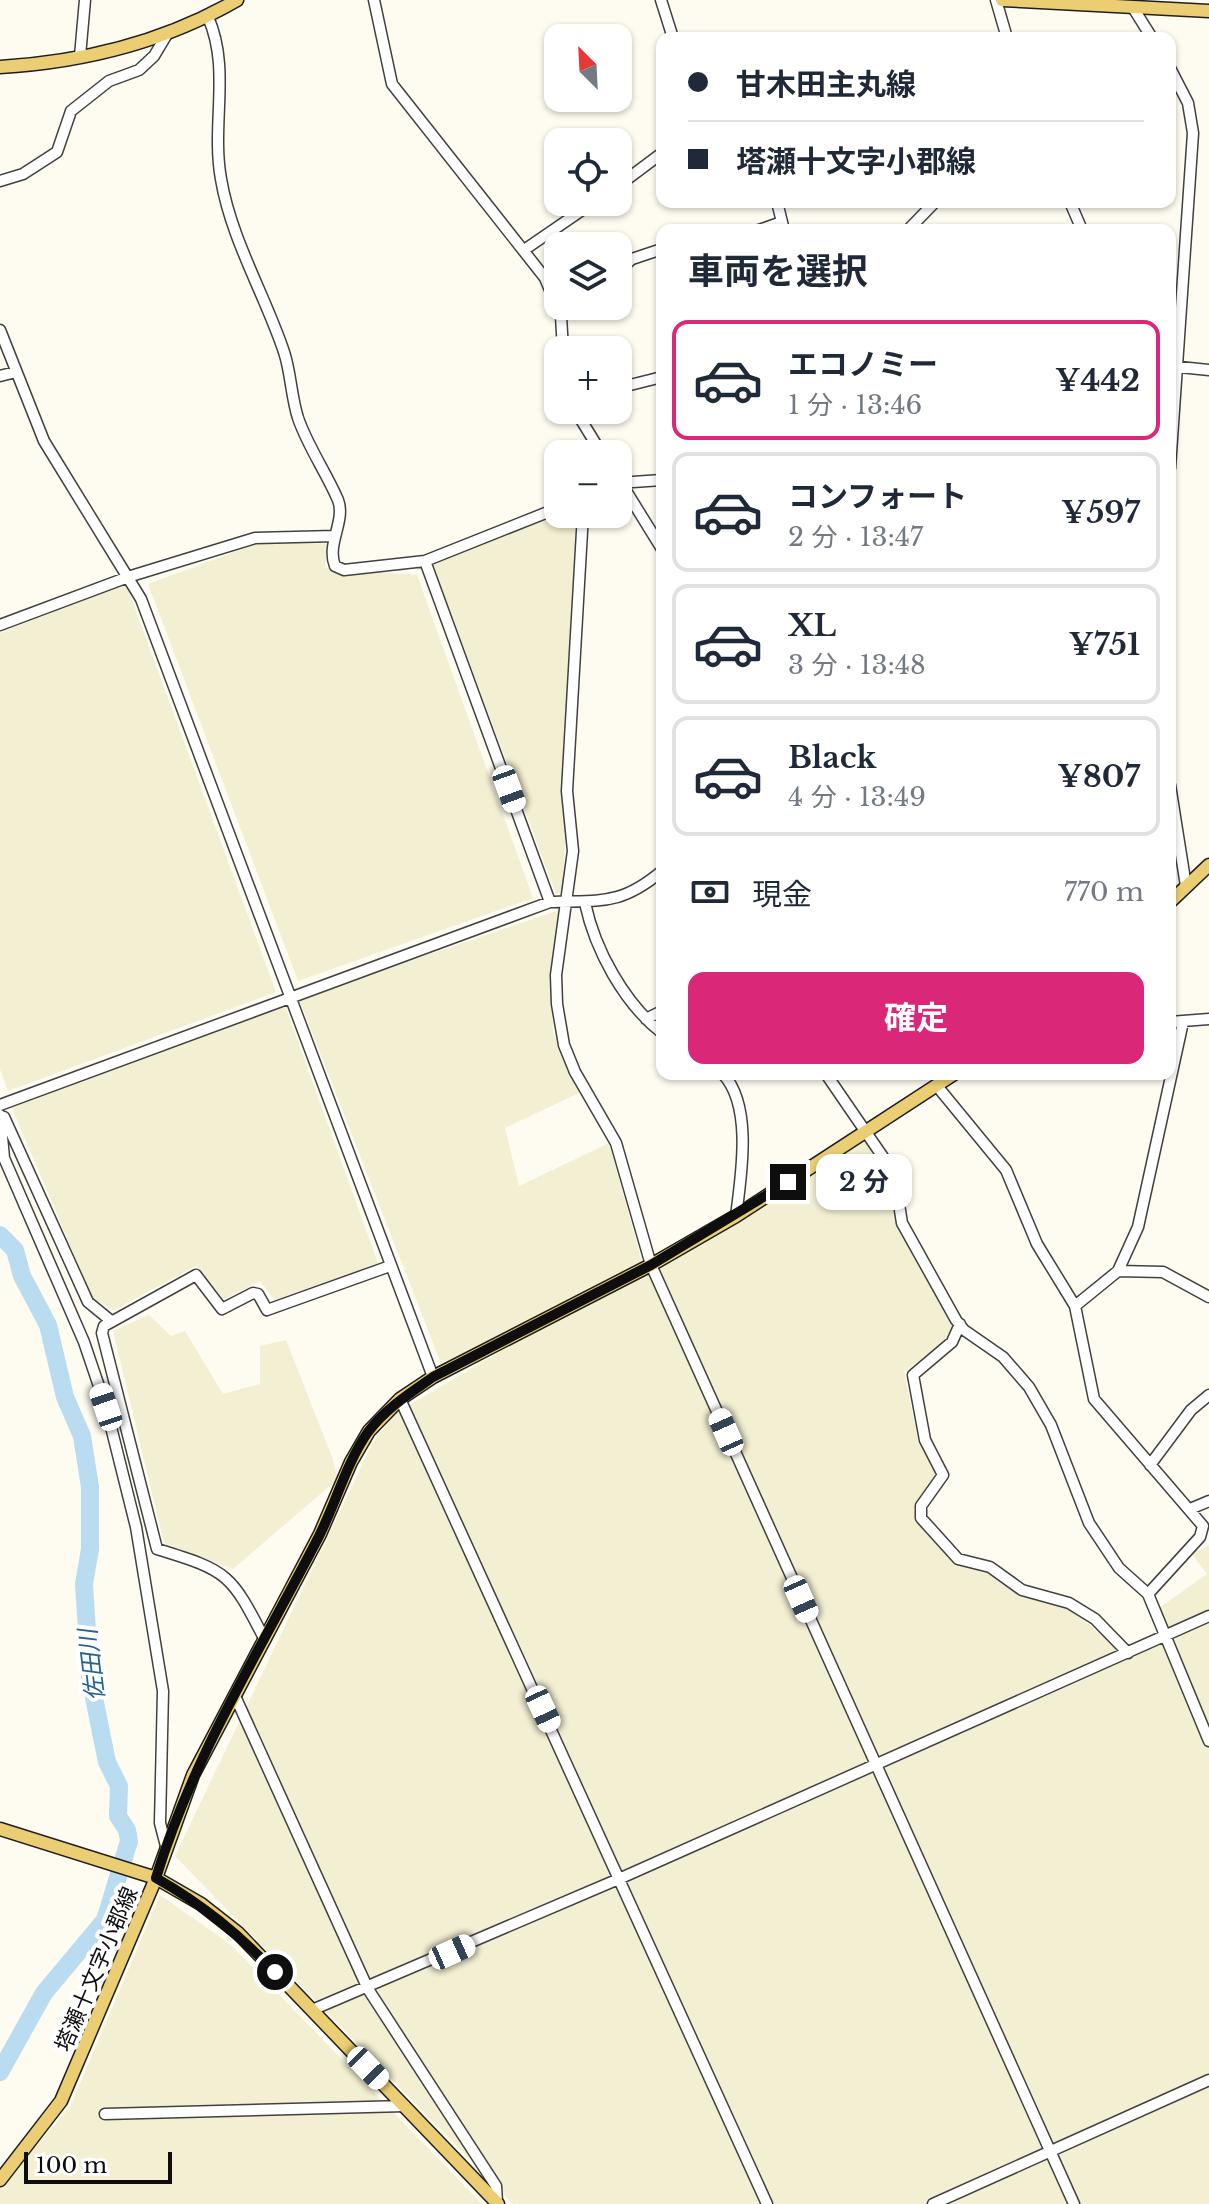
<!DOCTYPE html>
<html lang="ja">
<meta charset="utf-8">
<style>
:root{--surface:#fff;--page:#f2f2f3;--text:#1f2937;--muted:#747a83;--line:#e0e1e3;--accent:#db2777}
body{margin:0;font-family:"Libre Baskerville","Noto Sans JP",serif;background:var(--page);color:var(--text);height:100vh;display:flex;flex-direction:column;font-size:30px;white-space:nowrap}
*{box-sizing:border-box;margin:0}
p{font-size:26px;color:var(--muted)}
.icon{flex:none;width:44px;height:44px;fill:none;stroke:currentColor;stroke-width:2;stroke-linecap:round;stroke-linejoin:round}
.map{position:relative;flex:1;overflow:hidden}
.side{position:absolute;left:656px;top:224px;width:520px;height:856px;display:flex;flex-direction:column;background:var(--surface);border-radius:16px;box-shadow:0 2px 6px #0004}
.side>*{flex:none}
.top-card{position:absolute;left:656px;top:32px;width:520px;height:176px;border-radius:16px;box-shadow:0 2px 6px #0004;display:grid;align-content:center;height:176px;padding:0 32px;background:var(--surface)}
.needle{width:52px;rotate:336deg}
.fabs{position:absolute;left:544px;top:24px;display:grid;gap:16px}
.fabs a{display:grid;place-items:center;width:88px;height:88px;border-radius:16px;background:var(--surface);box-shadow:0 2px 6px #0004;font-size:40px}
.scale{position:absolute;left:24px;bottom:20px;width:148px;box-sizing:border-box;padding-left:8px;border:4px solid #0e0e0e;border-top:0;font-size:22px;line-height:28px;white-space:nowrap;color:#0e0e0e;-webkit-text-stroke:6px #fff;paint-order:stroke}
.end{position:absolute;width:36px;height:36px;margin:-18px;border:10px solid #0e0e0e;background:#fff;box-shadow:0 0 0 4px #fff}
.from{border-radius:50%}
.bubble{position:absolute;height:56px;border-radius:16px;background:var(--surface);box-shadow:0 2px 6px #0004;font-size:26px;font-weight:700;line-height:56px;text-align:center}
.car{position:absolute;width:24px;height:48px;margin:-24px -12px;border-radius:10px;box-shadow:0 0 6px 2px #0007;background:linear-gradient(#fff 24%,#345 0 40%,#fff 0 76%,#345 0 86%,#fff 0)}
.top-card b{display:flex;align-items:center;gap:28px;height:76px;font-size:30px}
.top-card b+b{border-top:2px solid var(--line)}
.top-card i{width:20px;height:20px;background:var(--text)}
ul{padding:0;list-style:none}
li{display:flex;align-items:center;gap:24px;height:120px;margin:0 16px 12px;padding:0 16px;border:4px solid var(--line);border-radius:16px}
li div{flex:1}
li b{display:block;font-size:30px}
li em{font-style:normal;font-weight:700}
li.active{border-color:var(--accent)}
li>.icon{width:72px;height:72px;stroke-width:1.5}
h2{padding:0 32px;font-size:36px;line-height:96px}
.pay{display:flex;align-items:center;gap:20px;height:88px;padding:0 32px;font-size:30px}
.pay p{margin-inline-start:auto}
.primary-button{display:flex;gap:16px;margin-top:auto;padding:16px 32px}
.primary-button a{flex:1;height:92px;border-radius:16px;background:var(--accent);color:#fff;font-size:32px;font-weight:700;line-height:92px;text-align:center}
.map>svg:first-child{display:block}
.farmland{fill:#f2efd3}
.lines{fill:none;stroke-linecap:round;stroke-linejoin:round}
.river{stroke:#badcf0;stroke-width:18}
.minor-casing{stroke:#414141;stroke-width:13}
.major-casing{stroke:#1f1f1f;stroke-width:15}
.minor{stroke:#fff;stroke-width:10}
.major{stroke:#ebce74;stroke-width:12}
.route{stroke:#0e0e0e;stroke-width:10}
.labels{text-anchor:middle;stroke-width:8;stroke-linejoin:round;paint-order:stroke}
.street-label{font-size:22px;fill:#0e0e0e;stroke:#fff}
.water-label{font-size:24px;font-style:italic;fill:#236394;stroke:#fff}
</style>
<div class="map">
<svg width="1209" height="2204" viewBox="0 0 1209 2204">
<rect width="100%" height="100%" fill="#fefbf1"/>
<path class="farmland" d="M559,514H578L563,891L556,894L433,565Z
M267,540L327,544L325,568L417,575L533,898L298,981L148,584Z
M126,584L276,992L8,1091L0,1069V633Z
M559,910L551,965L553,1033L579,1093L505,1128L519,1186L609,1143L643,1266L867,1135L892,1175V1207L954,1323L949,1338L904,1372L918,1440L937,1475L916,1514L958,1563L989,1571L1069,1608L1128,1657L1170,1638L1159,1608L1207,1574L1192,1554L1209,1545V2204H513L175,1856L373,1442L396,1413L629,1275L442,1366L299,999Z
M284,1003L378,1263L275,1300L260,1281L224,1299L196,1266L114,1310L93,1299L12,1108Z
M149,1315L171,1336L185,1331L223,1394L260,1384V1346L286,1340L332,1457L338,1479L233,1569L164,1543L113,1331Z
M160,1895L230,1944L482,2204H0V2187L70,2107Z"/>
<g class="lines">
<path class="river" d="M0,1235L15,1250L22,1276L48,1325L65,1397L82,1436L90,1487V1549L84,1584L90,1678L107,1762L119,1786L118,1816L127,1830L129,1841L105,1920L44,1993L0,2072"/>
<g class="minor-casing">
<path id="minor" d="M374,0L392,84L545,278L561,316L563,350
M661,0L673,38
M996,0L1007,38
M1132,6L1152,38
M208,17C231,69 211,124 221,179C231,239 265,295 284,352C291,373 291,396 298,418C308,447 326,472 338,500C346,521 326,544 335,566L344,570L425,561L558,508
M80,56L85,0
M1170,68L1188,103L1193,133L1170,468
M0,181L23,174L57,152L71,111L109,81L139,70L154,56L166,36
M618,186L662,153
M777,202L784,230
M1070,202L1082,230
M759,230L782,222
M908,230L935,202
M524,250L594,202
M618,271L632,259L662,249
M0,330L44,441L141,599L433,1377
M1170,366L1209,370
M0,376L16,372
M618,388L662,377
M575,410L602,454
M618,478L662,549
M618,483L662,480
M583,514L567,791L573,851L556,975L557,1004L564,1045L575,1072L616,1143L651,1265L1074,2204
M425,561L550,902
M0,625L131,576L255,538L335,536
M1170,785L1186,886
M585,903C595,950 624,1003 662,1033
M646,1019L662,1011
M1170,1022L1209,1019
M723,1074C753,1106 741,1176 736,1216
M826,1074L894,1173L902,1223L956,1320L964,1330L1003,1357L1029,1387L1051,1425L1089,1523L1119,1568L1148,1594L1209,1741
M937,1086L1006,1170L1037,1244L1075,1306L1094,1399L1203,1526L1200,1537L1148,1594
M0,1105L550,902C601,900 620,906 662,871
M0,1115L4,1158L84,1342L106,1407L136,1527L163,1691L160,1823L166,1846
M4,1117L88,1302L110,1320
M1118,1271L1163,1272L1209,1297
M1075,1306L1118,1271L1138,1227L1183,1022
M960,1324L952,1342L913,1375L925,1440L943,1475L921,1506V1518L958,1559L990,1567L1022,1590L1069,1603L1095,1619L1128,1653
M400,1399L767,2204
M1150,1465L1191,1410L1209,1395
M1190,1509L1209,1501
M265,1640C231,1574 229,1571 157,1549L102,1333L104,1326L196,1275L222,1309L253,1293L258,1294L267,1310L390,1266
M235,1696L368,1989L496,2186L497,2203
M312,2010L621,1878L1209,1616
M105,2114L405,2106
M933,2204L1209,2080"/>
</g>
<g class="major-casing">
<path id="major" d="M1002,0L1209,11
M0,67C83,62 166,41 237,0
M1170,902L1209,865
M0,1829L156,1878L201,1904L238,1933L498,2204
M0,2180L61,2101L156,1878L193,1775L320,1534L351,1462L369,1431L400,1399L433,1377L651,1265L736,1216L954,1074"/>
</g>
<use href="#minor" class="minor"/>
<use href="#major" class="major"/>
</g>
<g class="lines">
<path class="route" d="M275,1972C238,1934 202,1904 156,1878C192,1759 259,1652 316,1542C335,1507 345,1465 368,1432C385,1409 410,1393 433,1377L651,1265L788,1182"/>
</g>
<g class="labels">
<g class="street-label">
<text transform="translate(96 1969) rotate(-67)" y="8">塔瀬十文字小郡線</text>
</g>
<g class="water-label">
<text transform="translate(92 1665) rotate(-97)" y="8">佐田川</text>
</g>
</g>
</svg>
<div class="fabs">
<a><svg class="needle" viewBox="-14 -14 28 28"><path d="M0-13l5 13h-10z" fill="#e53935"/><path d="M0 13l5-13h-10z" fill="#747a83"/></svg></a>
<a><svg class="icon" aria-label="locate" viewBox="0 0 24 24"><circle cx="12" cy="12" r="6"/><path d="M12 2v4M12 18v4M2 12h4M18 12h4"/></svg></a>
<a><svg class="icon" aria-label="layers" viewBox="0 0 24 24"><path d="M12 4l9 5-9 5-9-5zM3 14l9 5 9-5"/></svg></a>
<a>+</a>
<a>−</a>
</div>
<div class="scale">100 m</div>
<i class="end from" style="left:275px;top:1972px"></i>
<i class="end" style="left:788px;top:1182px"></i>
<div class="bubble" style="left:816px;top:1154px;width:96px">2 分</div>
<i class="car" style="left:509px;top:789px;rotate:160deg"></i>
<i class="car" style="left:106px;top:1407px;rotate:341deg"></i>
<i class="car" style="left:726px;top:1432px;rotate:336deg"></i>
<i class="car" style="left:801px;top:1599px;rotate:156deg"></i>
<i class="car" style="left:543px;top:1709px;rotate:155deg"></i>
<i class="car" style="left:452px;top:1952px;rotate:66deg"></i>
<i class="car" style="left:368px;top:2068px;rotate:136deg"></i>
<div class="top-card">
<b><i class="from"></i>甘木田主丸線</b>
<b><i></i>塔瀬十文字小郡線</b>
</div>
<section class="side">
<h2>車両を選択</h2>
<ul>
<li class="active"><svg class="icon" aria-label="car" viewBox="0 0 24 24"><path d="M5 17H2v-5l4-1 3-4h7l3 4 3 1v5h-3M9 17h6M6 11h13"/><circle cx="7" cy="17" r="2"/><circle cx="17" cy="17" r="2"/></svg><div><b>エコノミー</b><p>1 分 · 13:46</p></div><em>¥442</em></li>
<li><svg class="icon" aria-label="car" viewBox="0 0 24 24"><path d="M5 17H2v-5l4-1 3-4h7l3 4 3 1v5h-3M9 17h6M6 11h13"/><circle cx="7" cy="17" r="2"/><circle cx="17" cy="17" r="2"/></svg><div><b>コンフォート</b><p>2 分 · 13:47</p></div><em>¥597</em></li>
<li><svg class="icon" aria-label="car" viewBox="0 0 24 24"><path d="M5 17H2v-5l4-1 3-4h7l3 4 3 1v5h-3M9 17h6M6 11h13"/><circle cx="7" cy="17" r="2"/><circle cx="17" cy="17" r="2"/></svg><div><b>XL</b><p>3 分 · 13:48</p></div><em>¥751</em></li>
<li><svg class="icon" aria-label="car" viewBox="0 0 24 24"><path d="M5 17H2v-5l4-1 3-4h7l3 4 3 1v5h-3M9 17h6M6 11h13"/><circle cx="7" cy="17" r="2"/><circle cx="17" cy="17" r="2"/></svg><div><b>Black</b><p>4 分 · 13:49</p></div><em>¥807</em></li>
</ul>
<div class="pay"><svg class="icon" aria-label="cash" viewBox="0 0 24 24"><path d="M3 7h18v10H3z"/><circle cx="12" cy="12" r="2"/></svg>現金<p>770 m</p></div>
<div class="primary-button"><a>確定</a></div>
</section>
</div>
